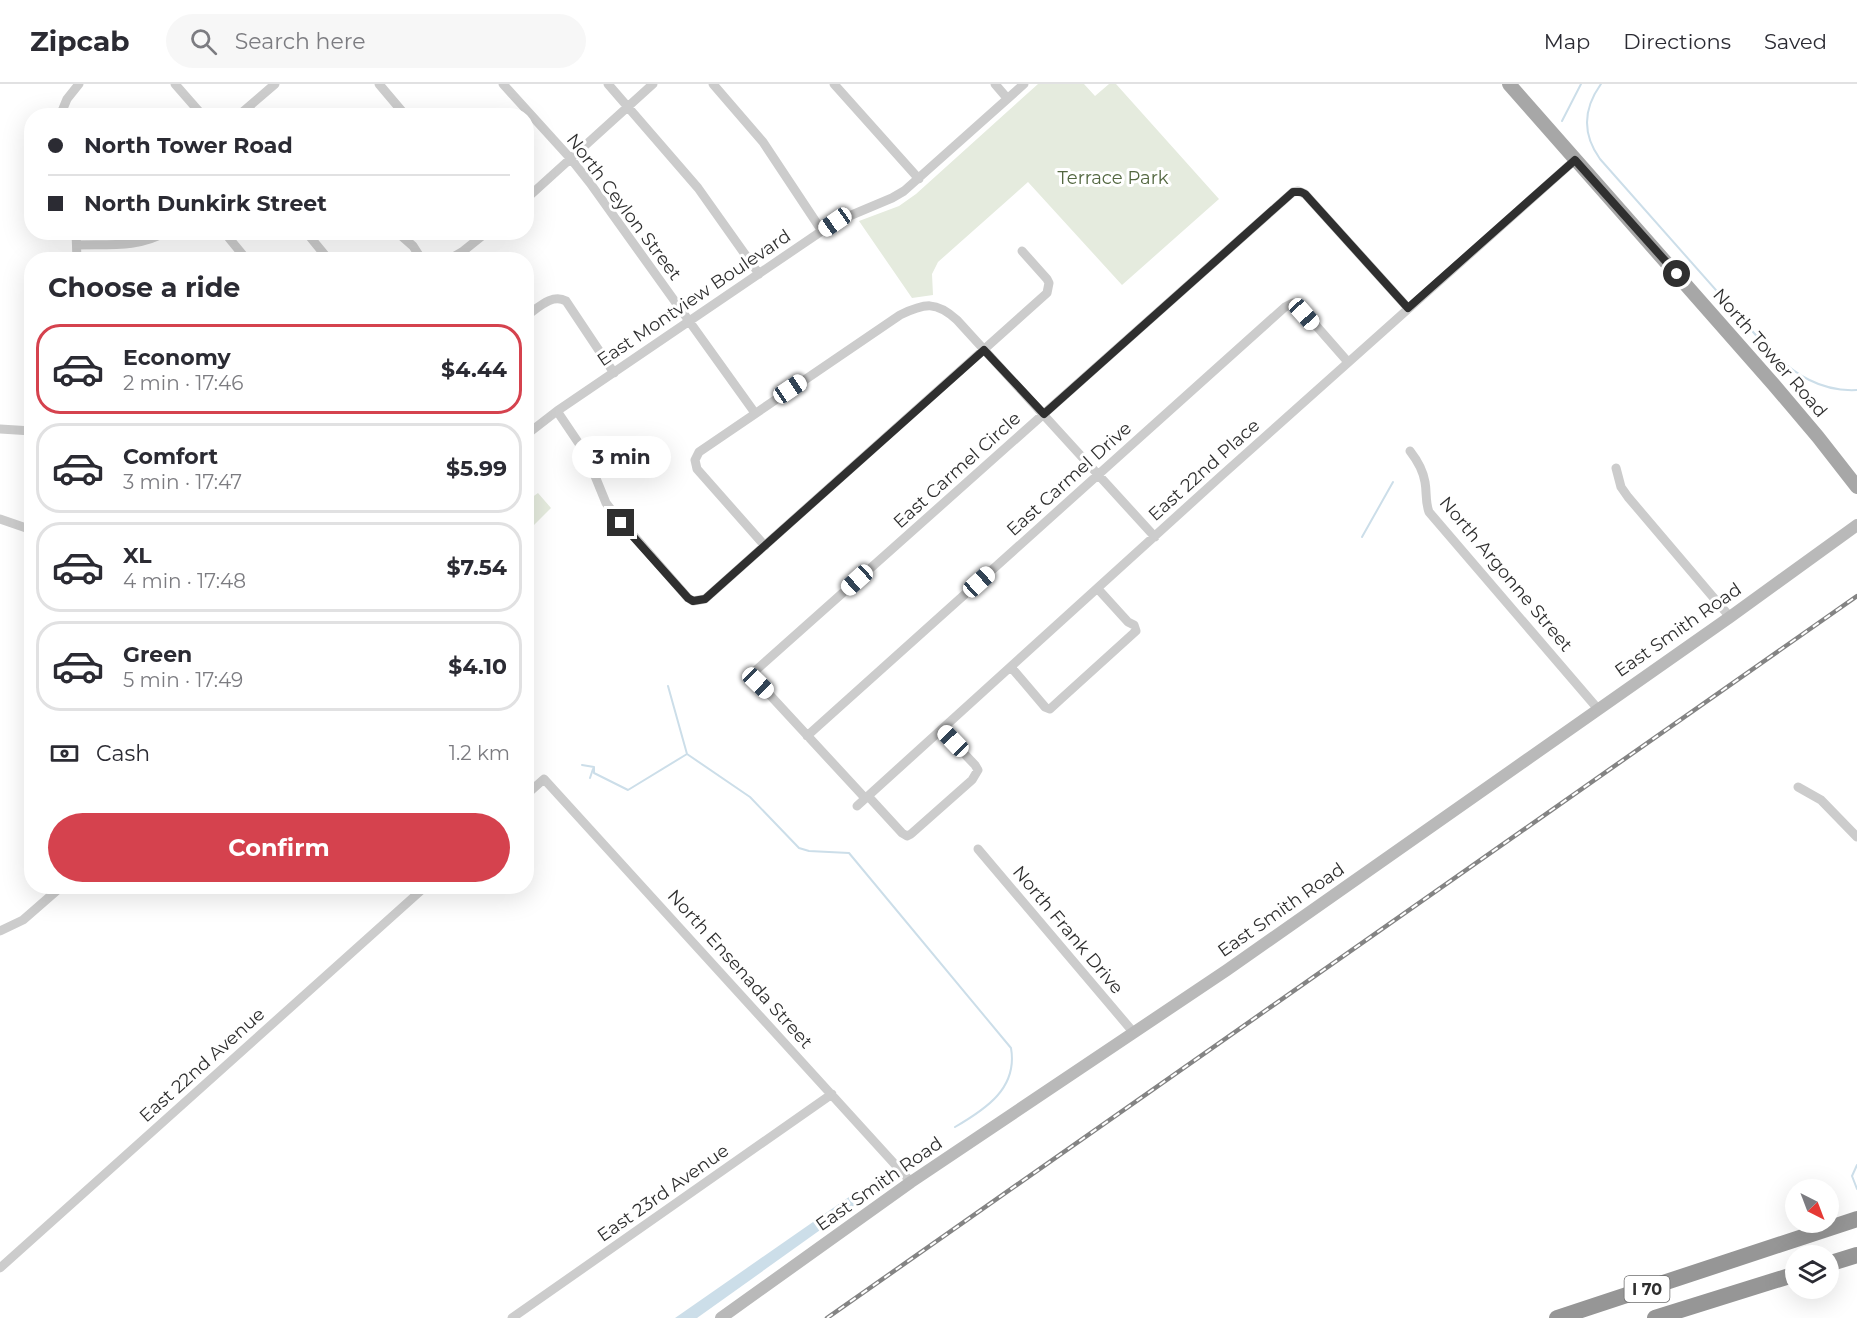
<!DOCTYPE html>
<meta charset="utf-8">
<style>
:root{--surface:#fff;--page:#f7f7f7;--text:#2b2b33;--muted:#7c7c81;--line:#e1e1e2;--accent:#d5424e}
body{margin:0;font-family:Montserrat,sans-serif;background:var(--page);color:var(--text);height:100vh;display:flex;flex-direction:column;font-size:22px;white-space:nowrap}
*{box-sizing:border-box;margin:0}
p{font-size:20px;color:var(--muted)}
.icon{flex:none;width:33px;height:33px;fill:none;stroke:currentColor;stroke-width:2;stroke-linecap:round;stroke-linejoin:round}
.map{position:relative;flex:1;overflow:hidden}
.panel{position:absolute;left:24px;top:168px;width:510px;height:642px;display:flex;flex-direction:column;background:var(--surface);border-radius:24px;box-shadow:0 6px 24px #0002}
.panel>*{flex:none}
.banner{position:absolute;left:24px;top:24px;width:510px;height:132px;border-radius:24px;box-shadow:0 6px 24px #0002;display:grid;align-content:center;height:132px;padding:0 24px;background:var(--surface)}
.needle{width:39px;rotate:138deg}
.tools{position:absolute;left:1785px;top:1095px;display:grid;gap:12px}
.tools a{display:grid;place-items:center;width:54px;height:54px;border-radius:50%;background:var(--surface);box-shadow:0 6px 24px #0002;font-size:30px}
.end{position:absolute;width:27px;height:27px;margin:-14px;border:8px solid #2f2f2f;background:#fff;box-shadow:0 0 0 3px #fff}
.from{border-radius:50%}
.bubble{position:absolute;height:42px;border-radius:21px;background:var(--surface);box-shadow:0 6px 24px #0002;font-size:20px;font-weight:700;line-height:42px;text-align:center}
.car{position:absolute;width:18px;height:36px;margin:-18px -9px;border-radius:8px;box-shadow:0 0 4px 2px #0007;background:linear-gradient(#fff 24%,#345 0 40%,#fff 0 76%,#345 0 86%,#fff 0)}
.banner b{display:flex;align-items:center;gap:21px;height:57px;font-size:22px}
.banner b+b{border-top:2px solid var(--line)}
.banner i{width:15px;height:15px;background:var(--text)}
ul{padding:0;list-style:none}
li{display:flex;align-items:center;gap:18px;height:90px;margin:0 12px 9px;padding:0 12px;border:3px solid var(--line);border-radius:24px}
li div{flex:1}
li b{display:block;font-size:22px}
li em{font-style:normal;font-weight:700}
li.on{border-color:var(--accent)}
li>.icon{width:54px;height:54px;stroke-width:1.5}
h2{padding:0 24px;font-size:27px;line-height:72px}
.pay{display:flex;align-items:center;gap:15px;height:66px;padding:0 24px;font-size:22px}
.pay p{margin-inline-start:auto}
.primary-button{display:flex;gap:12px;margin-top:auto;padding:12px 24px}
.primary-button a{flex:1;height:69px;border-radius:36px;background:var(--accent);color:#fff;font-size:24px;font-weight:700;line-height:69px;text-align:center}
header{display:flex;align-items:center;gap:36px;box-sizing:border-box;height:84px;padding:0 30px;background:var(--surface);border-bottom:2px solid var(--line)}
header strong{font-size:28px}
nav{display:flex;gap:33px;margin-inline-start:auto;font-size:21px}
.search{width:420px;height:54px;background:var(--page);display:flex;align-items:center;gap:15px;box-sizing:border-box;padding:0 21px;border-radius:33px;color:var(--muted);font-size:22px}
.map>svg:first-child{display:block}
.green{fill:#e5ebde}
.water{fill:#ccdee9}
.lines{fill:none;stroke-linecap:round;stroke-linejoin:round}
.stream{stroke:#ccdee9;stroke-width:2}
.street{stroke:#ccc;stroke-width:9}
.secondary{stroke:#b9b9b9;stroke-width:12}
.primary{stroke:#a7a7a7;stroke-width:14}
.highway{stroke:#969696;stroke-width:16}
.rail-casing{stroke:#848484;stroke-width:4.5}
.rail{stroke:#fff;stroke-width:2;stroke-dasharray:7;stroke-linecap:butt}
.route{stroke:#2f2f2f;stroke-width:8}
.labels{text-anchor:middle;stroke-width:6;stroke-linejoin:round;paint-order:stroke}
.shield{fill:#fff;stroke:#6d6d6d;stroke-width:1.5}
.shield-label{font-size:16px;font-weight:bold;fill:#2f2f2f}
.park-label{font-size:18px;fill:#536740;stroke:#fff}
.street-label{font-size:18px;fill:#2f2f2f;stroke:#fff}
</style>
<header>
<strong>Zipcab</strong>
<div class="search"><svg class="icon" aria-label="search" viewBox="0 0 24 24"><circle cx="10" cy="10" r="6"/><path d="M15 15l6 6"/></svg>Search here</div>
<nav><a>Map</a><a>Directions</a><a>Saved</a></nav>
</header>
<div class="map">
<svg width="1857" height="1234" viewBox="0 0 1857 1234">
<rect width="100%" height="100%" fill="#fff"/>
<path class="green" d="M1038,0H1084L1095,12L1109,0H1116L1219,115L1122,201L1028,98L938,178L932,190L933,211L912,214L859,137L899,122L916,110Z
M538,409L551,424L527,448V417Z"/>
<path class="water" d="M859,1106L866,1108L865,1114L697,1234H675Z"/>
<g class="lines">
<path class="stream" d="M1601,0C1583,25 1582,50 1600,75L1769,266C1795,290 1820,308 1857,306
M1562,37L1581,0
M1362,453L1393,398
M668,602L687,670
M582,681L594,683V689L628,706L687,670L750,713L799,764L809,767L849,769L1011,964C1018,1004 986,1025 955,1043
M590,694L593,685
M1857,1081L1852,1092L1857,1105"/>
<path class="street" d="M175,0L203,32
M379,0L406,32
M503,0L571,75L590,99L755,329
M608,0L698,104L759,190
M713,0L763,58L822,147
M834,0L919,95
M995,0L1007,14
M60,32L67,15L79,0
M238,32L275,0
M526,115L653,0
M76,148L77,176
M224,148L247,176
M306,148L329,176
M397,148L413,162L422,176
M77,161C106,160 140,164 165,148
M448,176L462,168L487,148
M526,232C538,224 552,209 566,217L614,289
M557,327L586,370L606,419L613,428L688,514L693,517L705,515L1047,209L1049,199L1047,195L1022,167
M0,345L32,347
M526,351L557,327L835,138L892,114L904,107L1024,0
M1410,367C1417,376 1423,386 1425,398C1427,409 1425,417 1429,428L1598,625
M1616,384L1621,403L1628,413L1730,533
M0,435L32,446
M765,462L697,385L695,376L699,368L900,231C925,219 936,217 957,236L1155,453
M1011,583L1045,623L1050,625L1062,614L1136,547L1134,541L1128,538L1098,505
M807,652L1285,223L1293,219L1298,221L1348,278
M1798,703L1821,716L1857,753
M526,711L544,695L911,1098
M868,712L902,749L907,752L911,750L972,696L978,686L975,681L942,646
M865,714L768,609L754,597L752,593L755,587L1293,108L1298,107L1305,110L1408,224
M857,722L1221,392L1575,76
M978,765L1134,949
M0,847L23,836L62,802
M0,1184L426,802
M512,1234L832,1010"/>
<path class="secondary" d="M721,1234L911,1098L1227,886L1730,533L1857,441"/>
<path class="primary" d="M1509,0L1774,301L1818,353L1857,403"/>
<path class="highway" d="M1828,1180L1857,1171
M1557,1234L1857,1135
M1655,1234L1796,1190"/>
<g class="rail-casing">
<path id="rail" d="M827,1234L1857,512"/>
</g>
<use href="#rail" class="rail"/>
</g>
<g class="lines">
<path class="route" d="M621,439L688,514L693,517L705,515L984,266L1044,330L1293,108H1301L1305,110L1408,224L1575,76L1677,190"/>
</g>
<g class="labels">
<rect class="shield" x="1624.5" y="1192" width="45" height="26" rx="4.5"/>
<g class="shield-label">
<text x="1647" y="1211">I 70</text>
</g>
<g class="park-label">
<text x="1113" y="100">Terrace Park</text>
</g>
<g class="street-label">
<text transform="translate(624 123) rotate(53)" y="6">North Ceylon Street</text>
<text transform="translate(694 214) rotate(-34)" y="6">East Montview Boulevard</text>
<text transform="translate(1770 269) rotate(49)" y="6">North Tower Road</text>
<text transform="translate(957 386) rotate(-42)" y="6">East Carmel Circle</text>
<text transform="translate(1204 386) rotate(-42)" y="6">East 22nd Place</text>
<text transform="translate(1069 395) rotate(-42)" y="6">East Carmel Drive</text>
<text transform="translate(1506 490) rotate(50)" y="6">North Argonne Street</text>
<text transform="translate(1678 546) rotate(-35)" y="6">East Smith Road</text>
<text transform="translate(1281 826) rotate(-35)" y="6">East Smith Road</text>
<text transform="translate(1068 846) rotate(50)" y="6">North Frank Drive</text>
<text transform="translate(740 885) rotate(48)" y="6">North Ensenada Street</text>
<text transform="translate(202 981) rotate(-42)" y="6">East 22nd Avenue</text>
<text transform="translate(879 1100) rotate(-35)" y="6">East Smith Road</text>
<text transform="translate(663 1109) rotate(-35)" y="6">East 23rd Avenue</text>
</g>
</g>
</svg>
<div class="tools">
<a><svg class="needle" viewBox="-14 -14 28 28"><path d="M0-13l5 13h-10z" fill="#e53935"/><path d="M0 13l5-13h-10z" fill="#7c7c81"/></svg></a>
<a><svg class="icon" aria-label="layers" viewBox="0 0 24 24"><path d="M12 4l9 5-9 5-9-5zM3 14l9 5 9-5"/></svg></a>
</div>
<i class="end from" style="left:1677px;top:190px"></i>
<i class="end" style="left:621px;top:439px"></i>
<div class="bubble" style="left:572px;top:352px;width:99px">3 min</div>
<i class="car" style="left:835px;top:138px;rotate:235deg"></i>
<i class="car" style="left:1304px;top:230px;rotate:138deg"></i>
<i class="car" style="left:790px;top:305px;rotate:56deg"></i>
<i class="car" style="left:857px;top:496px;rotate:228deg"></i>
<i class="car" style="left:979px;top:498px;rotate:48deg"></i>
<i class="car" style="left:758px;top:599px;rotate:134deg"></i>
<i class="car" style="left:953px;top:657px;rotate:316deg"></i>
<div class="banner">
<b><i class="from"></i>North Tower Road</b>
<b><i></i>North Dunkirk Street</b>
</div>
<section class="panel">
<h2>Choose a ride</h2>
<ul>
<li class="on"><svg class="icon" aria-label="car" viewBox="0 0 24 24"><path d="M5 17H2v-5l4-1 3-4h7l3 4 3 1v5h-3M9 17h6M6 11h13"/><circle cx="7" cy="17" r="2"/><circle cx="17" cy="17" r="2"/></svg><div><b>Economy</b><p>2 min · 17:46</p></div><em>$4.44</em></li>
<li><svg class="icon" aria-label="car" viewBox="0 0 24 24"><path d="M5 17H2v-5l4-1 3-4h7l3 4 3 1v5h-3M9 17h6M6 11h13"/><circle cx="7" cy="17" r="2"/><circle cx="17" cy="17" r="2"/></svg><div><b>Comfort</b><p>3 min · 17:47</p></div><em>$5.99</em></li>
<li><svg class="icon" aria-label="car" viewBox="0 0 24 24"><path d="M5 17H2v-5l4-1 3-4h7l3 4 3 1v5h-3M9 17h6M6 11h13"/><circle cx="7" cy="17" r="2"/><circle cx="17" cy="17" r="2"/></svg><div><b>XL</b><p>4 min · 17:48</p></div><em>$7.54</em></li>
<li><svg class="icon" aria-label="car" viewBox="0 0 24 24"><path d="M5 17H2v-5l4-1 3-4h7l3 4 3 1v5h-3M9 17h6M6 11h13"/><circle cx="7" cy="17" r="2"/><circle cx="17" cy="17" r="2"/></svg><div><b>Green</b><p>5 min · 17:49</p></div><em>$4.10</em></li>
</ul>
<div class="pay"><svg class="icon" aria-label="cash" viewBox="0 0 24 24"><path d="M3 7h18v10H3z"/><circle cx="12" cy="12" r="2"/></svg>Cash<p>1.2 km</p></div>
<div class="primary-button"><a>Confirm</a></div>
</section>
</div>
